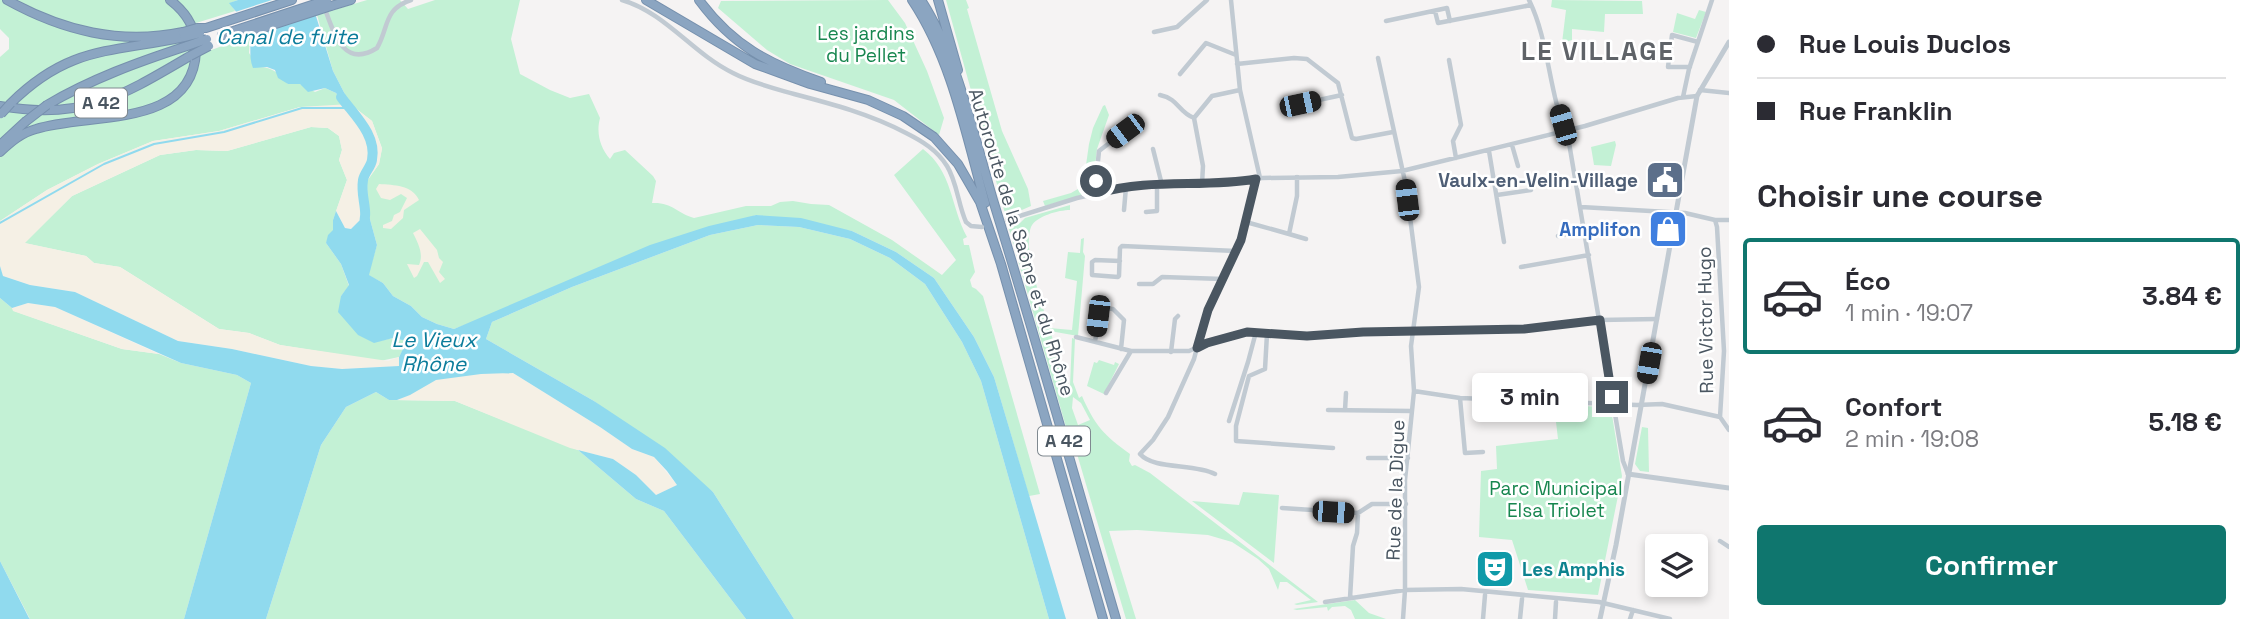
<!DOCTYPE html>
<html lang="fr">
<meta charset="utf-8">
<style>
:root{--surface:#fff;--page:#f7f7f7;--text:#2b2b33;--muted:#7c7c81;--line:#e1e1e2;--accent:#0f766e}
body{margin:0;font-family:"Space Grotesk",sans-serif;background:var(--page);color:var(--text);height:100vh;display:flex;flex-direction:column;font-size:26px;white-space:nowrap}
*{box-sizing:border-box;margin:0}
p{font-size:23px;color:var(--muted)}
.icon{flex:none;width:38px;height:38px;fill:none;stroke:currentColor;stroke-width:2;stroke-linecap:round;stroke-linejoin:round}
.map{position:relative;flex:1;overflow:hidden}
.drawer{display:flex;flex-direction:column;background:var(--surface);width:525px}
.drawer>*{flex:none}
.banner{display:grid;align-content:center;height:154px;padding:0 28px;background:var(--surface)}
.fabs{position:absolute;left:1645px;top:534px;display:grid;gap:14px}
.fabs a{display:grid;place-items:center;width:63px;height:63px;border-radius:7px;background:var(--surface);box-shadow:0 4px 10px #0003;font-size:35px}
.end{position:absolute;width:32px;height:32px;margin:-16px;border:9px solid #4a5661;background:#fff;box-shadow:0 0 0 4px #fff}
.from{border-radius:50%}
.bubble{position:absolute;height:49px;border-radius:7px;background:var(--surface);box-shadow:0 4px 10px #0003;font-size:23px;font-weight:700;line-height:49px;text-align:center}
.car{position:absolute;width:21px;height:42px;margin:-21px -10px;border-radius:9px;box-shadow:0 0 5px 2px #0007;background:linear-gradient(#222 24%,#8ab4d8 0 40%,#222 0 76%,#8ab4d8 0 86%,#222 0)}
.banner b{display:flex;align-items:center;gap:24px;height:66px;font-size:26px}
.banner b+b{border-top:2px solid var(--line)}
.banner i{width:18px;height:18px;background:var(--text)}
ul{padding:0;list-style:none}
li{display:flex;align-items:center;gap:21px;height:116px;margin:0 14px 10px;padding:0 14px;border:4px solid transparent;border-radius:7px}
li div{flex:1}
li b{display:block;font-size:26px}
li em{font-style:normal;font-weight:700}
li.selected{border-color:var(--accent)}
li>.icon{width:63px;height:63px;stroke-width:1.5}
h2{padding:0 28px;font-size:32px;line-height:84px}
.action{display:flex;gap:14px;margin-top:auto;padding:14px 28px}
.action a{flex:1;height:80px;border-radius:7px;background:var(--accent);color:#fff;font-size:28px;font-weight:700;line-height:80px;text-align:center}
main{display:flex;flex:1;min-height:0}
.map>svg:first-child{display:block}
.green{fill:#c3f1d5;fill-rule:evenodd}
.sand{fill:#f5f0e5}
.water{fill:#90daee}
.pier{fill:#f5f3f3}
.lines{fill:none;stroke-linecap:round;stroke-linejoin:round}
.stream{stroke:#90daee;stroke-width:2}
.river{stroke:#90daee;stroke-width:10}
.motorway-casing{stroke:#7690ad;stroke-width:10}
.minor{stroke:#c1cad2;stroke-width:4.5}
.tertiary{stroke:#c1cad2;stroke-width:5}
.motorway{stroke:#8ba5c1;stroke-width:8}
.motorway-bridge-casing{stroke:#7690ad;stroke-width:10;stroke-linecap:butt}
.motorway-bridge{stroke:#8ba5c1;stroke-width:8}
.route{stroke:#4a5661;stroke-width:9}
.labels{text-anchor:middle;stroke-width:5;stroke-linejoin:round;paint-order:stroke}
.shield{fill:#fff;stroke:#808990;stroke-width:2}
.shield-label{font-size:18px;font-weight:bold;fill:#4a5661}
.park-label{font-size:19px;fill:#17864f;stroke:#fff}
.service-label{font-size:19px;font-weight:bold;fill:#4e5e75;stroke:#fff;text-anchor:end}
.shop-label{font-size:19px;font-weight:bold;fill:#366cbe;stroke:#fff;text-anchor:end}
.street-label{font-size:19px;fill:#4a5661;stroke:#fff}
.culture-label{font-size:19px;font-weight:bold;fill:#0d838f;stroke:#fff;text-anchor:start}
.water-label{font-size:21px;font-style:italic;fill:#0c7c9b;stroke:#fff}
.district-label{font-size:26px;font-weight:bold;letter-spacing:2px;fill:#5f6368;stroke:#fff}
</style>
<main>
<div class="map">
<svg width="1729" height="619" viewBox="0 0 1729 619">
<rect width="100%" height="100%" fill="#f5f3f3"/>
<path class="green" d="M0,0H238L230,3L235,11L196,23L203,53L250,36L249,53L259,67C273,67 279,74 288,84H300L315,92L325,88L336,93L345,106L300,107L219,131L153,141L98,164L47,190L0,221V57L9,49V38L0,29Z
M367,0H400L408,9L435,0H520L511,39L520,74L550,90L570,98L589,94L600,118C596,133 600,147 610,159L614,153L625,150L653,176L656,181L652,203C672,202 677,213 694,218L746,206H771L780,202L793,201L811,204L829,205L892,240L942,275L956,260L894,175L923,149C953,172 950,205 967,237L963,239L964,245H969L975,272L970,280L972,287L976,289L983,296L1040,494L1029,496L994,377L974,337L934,278L896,252L852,231L756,215L454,329L437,324L422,317L411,306L393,296L383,283L368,275L377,245L368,212L367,181L379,164L382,148L372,121L350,104L333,71L317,15Z
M888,0L905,23L927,71L944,118L939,135L894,100L790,64L767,50L718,8L721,1Z
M946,0H966L969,8L967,9L1002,131L1028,189L1031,206L1006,217Z
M1552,0L1642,1L1643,14H1605L1604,32L1572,29V40L1562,43L1566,10L1551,7Z
M1699,10L1706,12L1696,38L1673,32L1677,13L1695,19Z
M1105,105L1109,115L1097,149L1092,192L1045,206L1043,201L1071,193L1083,186L1089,144L1093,128L1103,106Z
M311,127L328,128L339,136L342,150L339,160L347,180L333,220V231L326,243L341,264L349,286L341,296L374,342L393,338L408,341L399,357L380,361L280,345L249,333L219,329L120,267L94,263L86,256L24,243L72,196L160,155L196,150L227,151Z
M1615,141L1616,145L1611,166L1594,165L1591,147Z
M1070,205V210C1059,210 1036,216 1031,227C1022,249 1043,305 1049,328L1072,330L1077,281L1065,278L1068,252L1080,253L1081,239L1084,238L1083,252L1085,256L1078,336L1050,331L1068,383L1070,386L1072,338L1075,339L1073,382L1079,398L1082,396C1095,426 1104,435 1130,454L1129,461L1132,466L1135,465L1150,473L1318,602L1297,605L1294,604L1311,600L1287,582H1280L1278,590L1269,569L1258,559L1232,542L1208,535L1137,530L1109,531L1136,619H1126L1069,427H1066L1007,222L1020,223L1025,218ZM1073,397L1081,403L1090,420L1078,425L1072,408Z
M758,225L799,227L850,239L890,258L925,284L962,342L981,381L1049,619H794L713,492L594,401L486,339L492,322L572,287L710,235Z
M0,298L12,308L14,311L122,349L159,354L181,363L237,375L251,383L184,619H30L0,561Z
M1099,360L1114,365L1115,362L1119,364L1104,394L1087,386L1094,362L1097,363Z
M376,392L389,400L455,401L578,450L636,499L664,511L746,619H266L321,445L346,407Z
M1554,405L1608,407L1611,409L1622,476L1598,595L1528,590L1512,540L1479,537L1481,471L1497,469L1496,446L1558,439Z
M1642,427L1648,428L1649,472L1640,471L1635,464Z
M1243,492L1279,495L1274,563L1192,501L1239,505Z
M1355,600L1369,613L1386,619H1355L1351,610L1345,606L1332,607L1328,611L1327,607L1297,610L1293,609Z"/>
<path class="sand" d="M350,104L372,121L382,149L379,164L367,181V218L359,221L351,229L345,228L336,211L347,180L339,160L342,150L339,136L328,128L311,127L227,151L196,150L160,155L72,196L25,243L86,256L94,263L120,267L219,329L249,333L280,345L388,361L399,357L408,341L400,366L342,369L311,366L232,349L178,341L75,292L30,285L3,276L0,266V221L47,190L98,164L153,141L219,131L300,107Z
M379,184C394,185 412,185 419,200L404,210L403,218L391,229L383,228V225L392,221L394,215L400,212L407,198L401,194L390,200L381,198L376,189Z
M420,229L437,250L439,258L443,262L439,272L445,279L440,283L428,262H424L417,276L414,278L407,264L419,265C424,254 418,243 413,233Z
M28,303L55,307L159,354L122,349L13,311L12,308Z
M513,373L600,427L632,449L654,457L677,485L656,495L636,475L613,459L570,448L455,401L397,400C411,395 422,385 436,380C457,373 491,373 513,373Z"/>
<path class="water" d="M238,0H311L333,71L350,104L345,106L336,93L325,88L308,92L300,84H288L278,78L275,70L267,67L253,68C249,58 251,50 250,39C249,26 237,13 229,3Z
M336,211L345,228L351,229L359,221L367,218L368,212L377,245L369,275L383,283L393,296L411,306L422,317L437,324L454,329L650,245L709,226L756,215L801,218L852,231L896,252L934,278L974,337L994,377L1066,619H1049L981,381L962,342L925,284L890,258L850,239L799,227L758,225L710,235L572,287L492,322L486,339L594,401L665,448L713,492L794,619H746L664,511L636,499L578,450L613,459L636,475L656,495L677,485L667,471L654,457L632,449L600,427L513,373L481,374L436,380L410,395L397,400H389L376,392L346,407L321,445L266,619H184L251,383L237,375L181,363L55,307L28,303L12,308L0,298V255V266L3,276L30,285L75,292L178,341L232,349L311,366L342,369L399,366V357L407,341L393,338L374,343L358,335L338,312L341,296L349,285L341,264L326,243L328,235L333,230V220Z
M0,561L29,618L30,619H0Z"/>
<path class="pier" d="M272,0H315L320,13L246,38L232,13Z"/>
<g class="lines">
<path class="stream" d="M0,223L104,164L154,144L224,132L302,108H349"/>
<path class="river" d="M341,97C354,115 377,135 372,160C371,167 364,173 363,180C360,199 370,210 362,230"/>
<g class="motorway-casing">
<path id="motorway" d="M7,0C63,31 120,45 183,32
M646,0L755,64L810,84L868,100L903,116L934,137L958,164L980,202L1001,264L1103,619
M699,0C733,46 769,64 821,82
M912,0C952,60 966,135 985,203
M921,0C957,55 974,136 993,200C1036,339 1075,479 1116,619
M938,0L958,70
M331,6L351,0
M197,28H206L292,0
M11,103C70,45 111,53 184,37
M47,105C91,79 138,62 187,46
M0,106C82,121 122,96 190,56
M0,145L25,122
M0,152C11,142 21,133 36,129C88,112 193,130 196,51C197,30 187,13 170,0"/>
</g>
<path class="minor" d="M622,0C666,13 692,53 733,73C752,83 773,88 794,94C832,104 870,114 906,133C922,141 937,150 947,166C957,182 958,204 966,222L971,226L982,227
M1231,0L1240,90L1260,178
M1529,0C1550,43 1548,93 1568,137L1623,461L1628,474
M325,9C334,34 344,69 377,48C389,28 383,9 411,0
M1435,11L1438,23L1531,5
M1386,21L1447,8L1450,21
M1154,32L1177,27L1207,0
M1378,58L1406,186L1419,287L1411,346L1414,391L1405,480V590L1403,619
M1449,60L1461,125L1453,141L1456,158
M1237,64L1294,58L1307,59L1338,83L1352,138L1356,139L1393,132
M1690,67H1668L1672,35L1698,42
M1180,74L1206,43L1236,55
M1700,90L1729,93
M1160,95C1179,99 1178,112 1194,118
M1683,97L1689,69L1712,0
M1300,104L1342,95
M1512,145L1518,166
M1153,149L1162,185
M1489,151L1504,242
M1202,184L1203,166L1194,118L1212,96L1240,90
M1099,193L1096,181L1099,151L1125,131
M1497,195L1531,190
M1581,207L1685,213L1715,220H1729
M1124,210L1126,187
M1146,212L1157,211V185
M1007,220L1077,198L1126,187L1210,184L1262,178L1338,177L1402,171L1585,126L1678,98L1697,96
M1715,220L1717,227L1724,351L1720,417
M1246,222L1289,234L1297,196V177
M1289,234L1306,239
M1558,236L1584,230
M1120,261L1095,260L1092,262V275L1118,277L1119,276L1120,248L1122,246L1236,251
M1521,267L1589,255
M1139,284H1153L1162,277L1223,279
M1267,334L1265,369L1249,376L1236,426V441L1333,448
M1076,337L1131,351H1189L1207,343L1247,332L1307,336L1382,332L1524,329L1600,320L1657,319
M1095,341L1101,311L1103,308L1113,309L1124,320L1121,349
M1171,352L1175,319L1178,316
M1414,391L1460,398L1637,405L1662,404L1720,417L1729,430
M1106,393L1131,351
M1460,398L1465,453L1483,452
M1328,410L1412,411
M1345,410L1346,393
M1229,421L1248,362L1256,332
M1368,458H1408
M1215,474C1194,463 1154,470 1140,454L1153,440L1168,417L1194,359L1207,310L1241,240L1256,179
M1282,508L1358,513L1372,504H1406
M1720,541L1729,547
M1350,598L1353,546L1357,533L1358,513
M1325,602L1405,590L1461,589L1599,602L1670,619
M1483,619L1485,595
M1520,619L1522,599
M1555,619L1556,602
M1630,619L1633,610"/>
<path class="tertiary" d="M1628,474L1729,488
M1600,619L1616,545L1697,96L1729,42"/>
<use href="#motorway" class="motorway"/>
<g class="motorway-bridge-casing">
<path id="motorway-bridge" d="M183,32L197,28
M221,35L327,0
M184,37L200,33
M223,41L331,6
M187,46L207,39
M190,56L209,46
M1,114L11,103
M25,122L47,105"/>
</g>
<use href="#motorway-bridge" class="motorway-bridge"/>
</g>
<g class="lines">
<path class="route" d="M1096,181L1099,193C1150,178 1204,188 1256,179L1241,240L1208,310L1197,348L1207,343L1247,332L1307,336L1363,332L1524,329L1600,320L1612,397"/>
</g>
<defs>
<g id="civic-square" transform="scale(2.0125)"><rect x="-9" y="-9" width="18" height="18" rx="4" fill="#5c6f8a" stroke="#fff"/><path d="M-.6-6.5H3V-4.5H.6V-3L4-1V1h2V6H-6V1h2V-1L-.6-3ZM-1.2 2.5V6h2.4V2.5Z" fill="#fff"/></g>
<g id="shop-square" transform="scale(2.0125)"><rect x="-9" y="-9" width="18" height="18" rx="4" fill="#3f7fe0" stroke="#fff"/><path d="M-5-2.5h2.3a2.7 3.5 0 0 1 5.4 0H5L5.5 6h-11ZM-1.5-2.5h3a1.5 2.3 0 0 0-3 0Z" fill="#fff"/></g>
<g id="theatre-square" transform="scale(2.0125)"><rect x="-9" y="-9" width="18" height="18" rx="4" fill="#0f9aa8" stroke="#fff"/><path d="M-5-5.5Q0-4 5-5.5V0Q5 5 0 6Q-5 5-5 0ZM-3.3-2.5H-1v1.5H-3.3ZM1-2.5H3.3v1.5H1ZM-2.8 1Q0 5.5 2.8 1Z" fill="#fff"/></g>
</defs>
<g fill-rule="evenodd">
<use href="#civic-square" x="1665" y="180"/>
<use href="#shop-square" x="1668" y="229"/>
<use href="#theatre-square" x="1495" y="569"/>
</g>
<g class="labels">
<g class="shield">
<rect x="75" y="88.5" width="52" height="29" rx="5"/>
<rect x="1038" y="426.5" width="52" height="29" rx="5"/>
</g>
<g class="shield-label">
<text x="101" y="109">A 42</text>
<text x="1064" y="447">A 42</text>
</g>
<g class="park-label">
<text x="866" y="40">Les jardins<tspan x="866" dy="22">du Pellet</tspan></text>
<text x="1556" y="495">Parc Municipal<tspan x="1556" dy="22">Elsa Triolet</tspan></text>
</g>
<g class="service-label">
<text x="1638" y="187">Vaulx-en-Velin-Village</text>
</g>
<g class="shop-label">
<text x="1641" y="236">Amplifon</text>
</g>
<g class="street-label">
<text transform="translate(1022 242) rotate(73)" y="7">Autoroute de la Saône et du Rhône</text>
<text transform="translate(1705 320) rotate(-91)" y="7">Rue Victor Hugo</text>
<text transform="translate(1395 490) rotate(-88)" y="7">Rue de la Digue</text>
</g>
<g class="culture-label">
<text x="1522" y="576">Les Amphis</text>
</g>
<g class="water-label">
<text x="287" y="44">Canal de fuite</text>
<text x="434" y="347">Le Vieux<tspan x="434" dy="24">Rhône</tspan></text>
</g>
<g class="district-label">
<text x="1598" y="60">LE VILLAGE</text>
</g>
</g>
</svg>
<div class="fabs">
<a><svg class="icon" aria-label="layers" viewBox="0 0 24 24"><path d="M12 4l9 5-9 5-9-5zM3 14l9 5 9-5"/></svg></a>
</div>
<i class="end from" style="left:1096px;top:181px"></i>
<i class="end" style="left:1612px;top:397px"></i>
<div class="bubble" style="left:1472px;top:373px;width:116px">3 min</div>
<i class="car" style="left:1300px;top:104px;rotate:78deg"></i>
<i class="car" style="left:1563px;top:125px;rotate:344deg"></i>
<i class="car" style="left:1125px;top:131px;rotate:233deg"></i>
<i class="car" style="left:1407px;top:200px;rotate:353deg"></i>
<i class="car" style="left:1098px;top:316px;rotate:187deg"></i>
<i class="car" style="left:1649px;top:363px;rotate:190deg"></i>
<i class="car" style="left:1333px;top:512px;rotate:94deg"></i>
</div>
<section class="drawer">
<div class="banner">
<b><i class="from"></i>Rue Louis Duclos</b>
<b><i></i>Rue Franklin</b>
</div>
<h2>Choisir une course</h2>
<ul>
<li class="selected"><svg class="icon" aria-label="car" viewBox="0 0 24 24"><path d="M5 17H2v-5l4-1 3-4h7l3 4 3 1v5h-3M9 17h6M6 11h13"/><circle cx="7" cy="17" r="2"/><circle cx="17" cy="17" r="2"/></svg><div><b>Éco</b><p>1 min · 19:07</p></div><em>3.84 €</em></li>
<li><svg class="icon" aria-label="car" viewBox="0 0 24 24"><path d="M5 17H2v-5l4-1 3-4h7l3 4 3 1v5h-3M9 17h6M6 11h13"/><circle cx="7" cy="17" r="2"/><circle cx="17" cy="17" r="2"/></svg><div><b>Confort</b><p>2 min · 19:08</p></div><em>5.18 €</em></li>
</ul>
<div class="action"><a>Confirmer</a></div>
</section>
</main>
